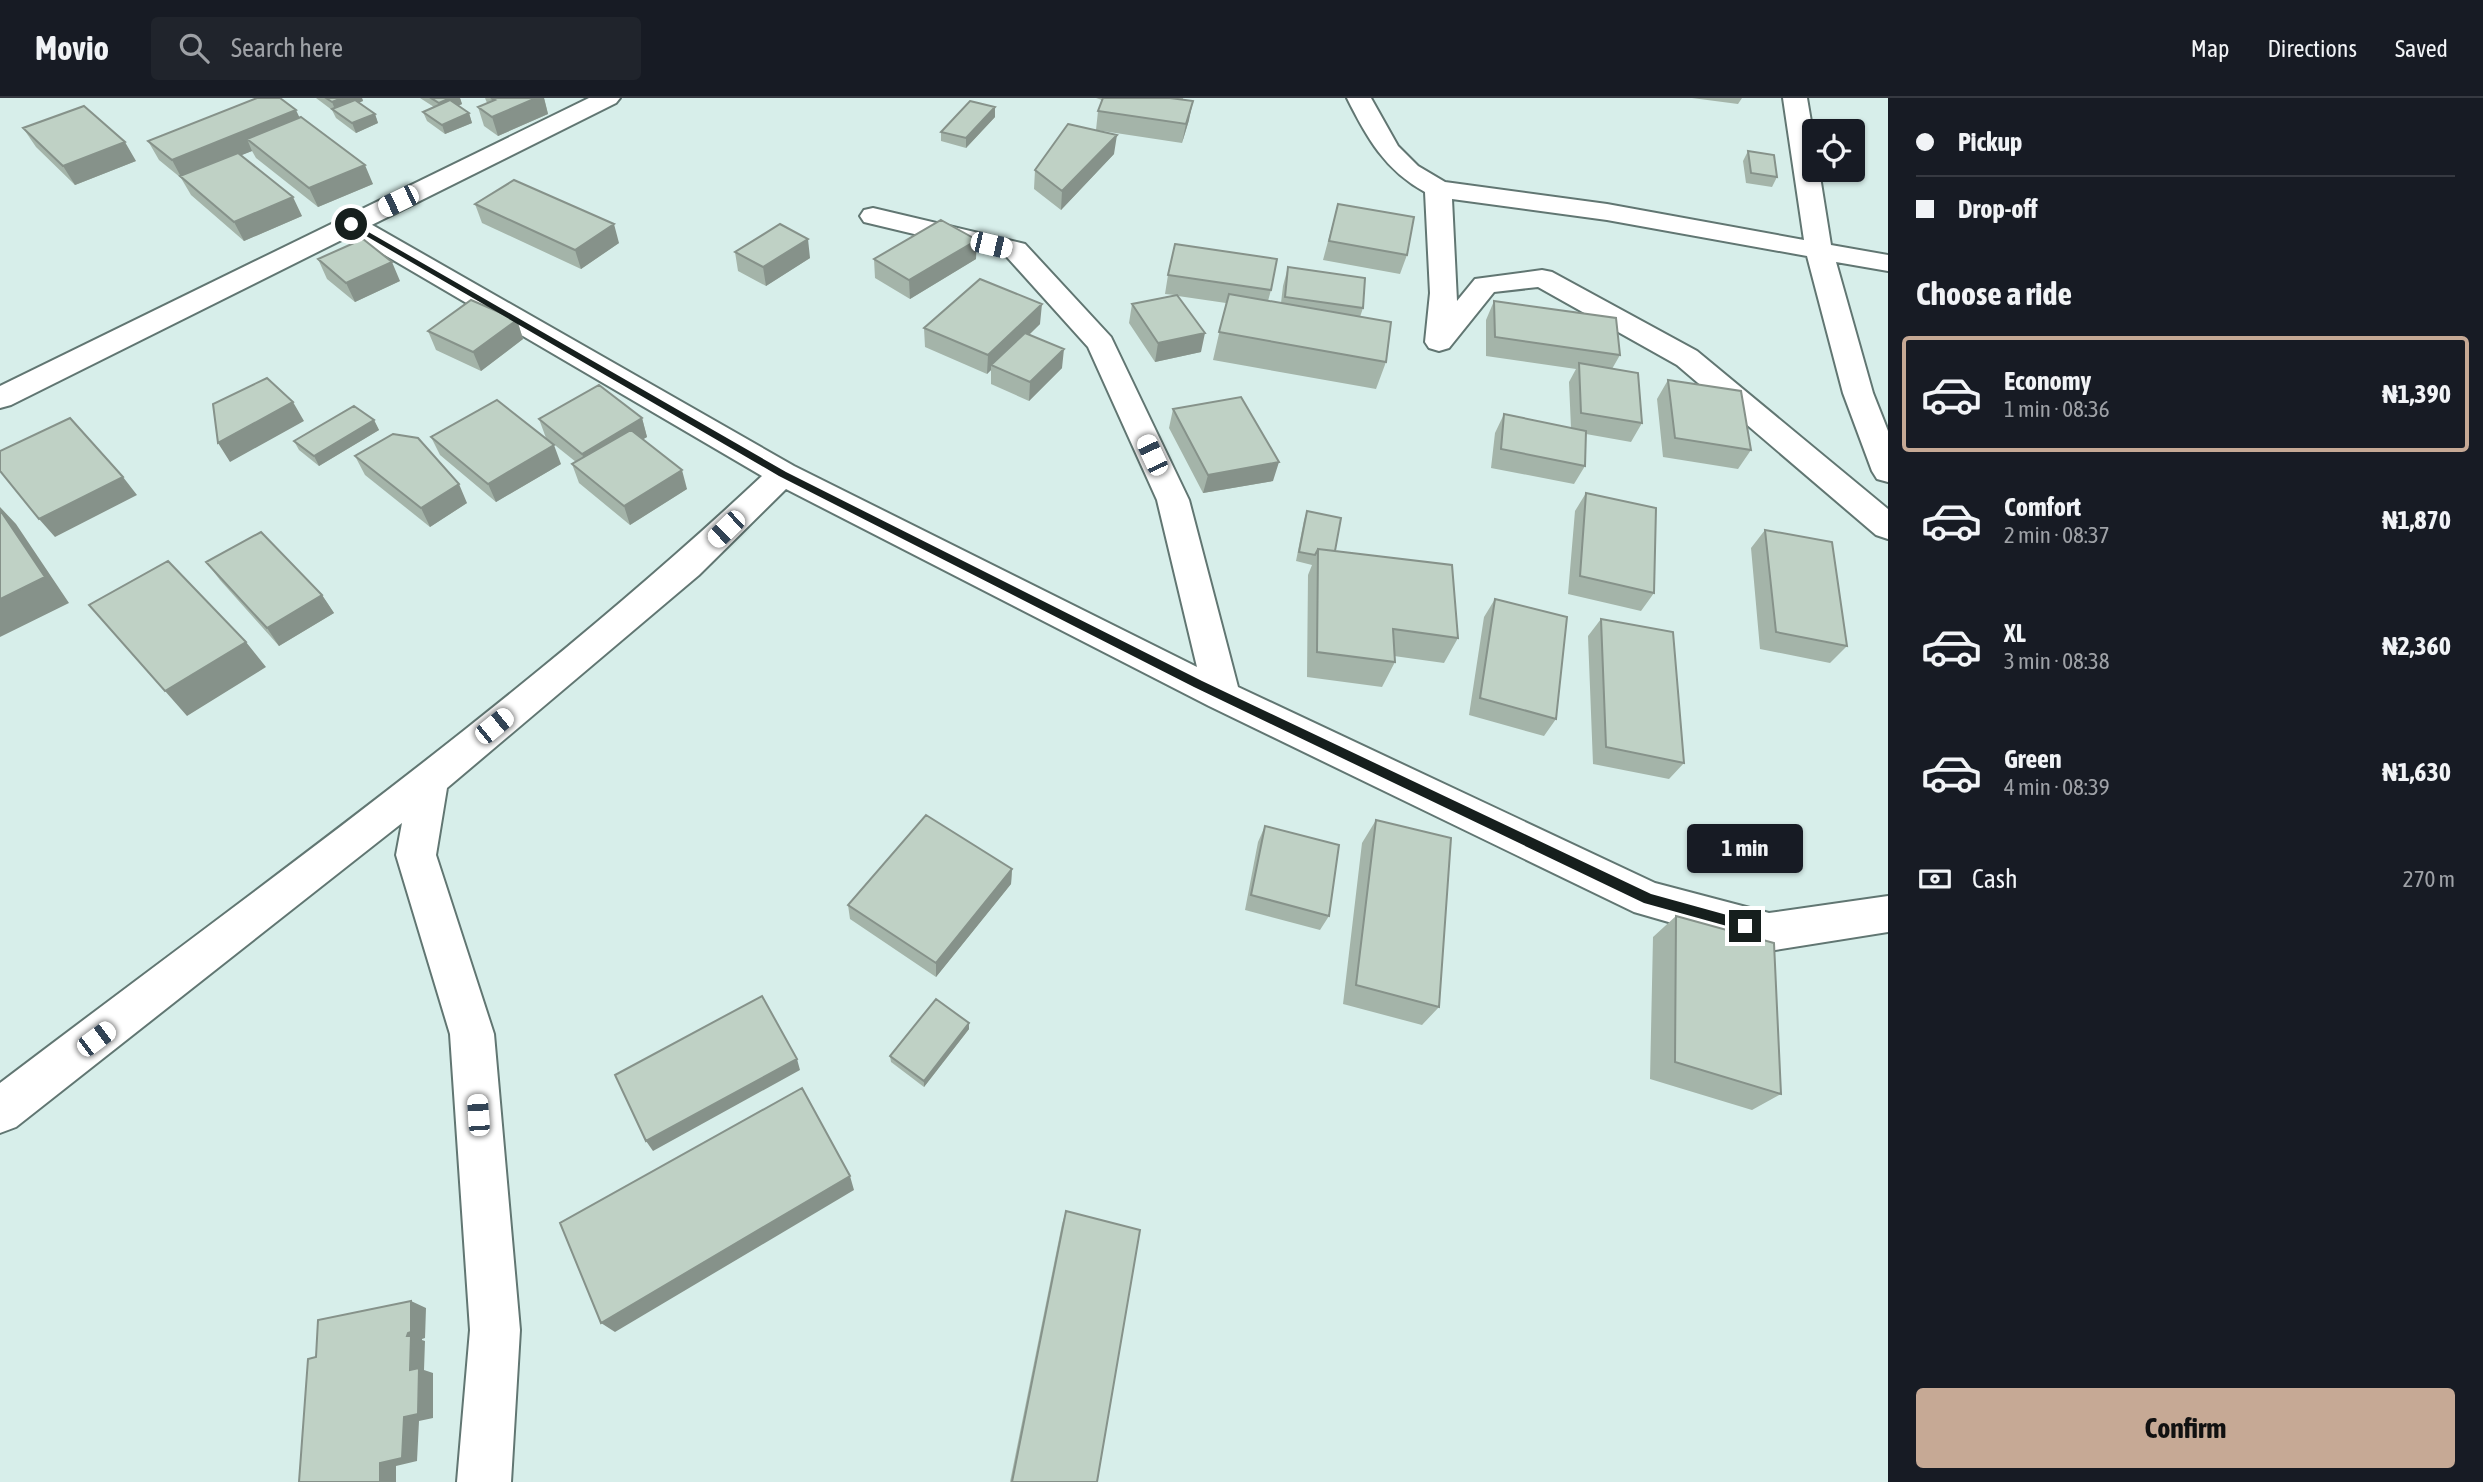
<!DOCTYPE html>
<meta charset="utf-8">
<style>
:root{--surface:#171b24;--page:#20242c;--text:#f1f3f6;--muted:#9ea1a6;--line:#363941;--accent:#c6a995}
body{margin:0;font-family:"Asap Condensed",sans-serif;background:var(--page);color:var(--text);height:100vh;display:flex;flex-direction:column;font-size:26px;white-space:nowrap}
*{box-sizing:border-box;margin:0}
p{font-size:23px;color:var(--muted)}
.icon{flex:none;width:38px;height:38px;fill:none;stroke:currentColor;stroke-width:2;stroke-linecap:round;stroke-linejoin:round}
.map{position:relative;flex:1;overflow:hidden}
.side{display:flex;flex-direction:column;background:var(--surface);width:595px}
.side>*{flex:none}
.top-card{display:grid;align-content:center;height:154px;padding:0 28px;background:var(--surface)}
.fabs{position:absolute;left:1802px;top:21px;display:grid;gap:14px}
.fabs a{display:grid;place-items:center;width:63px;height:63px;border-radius:7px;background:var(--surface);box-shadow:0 2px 5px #0004;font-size:35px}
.end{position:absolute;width:32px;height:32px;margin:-16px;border:9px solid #161f1d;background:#fff;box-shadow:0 0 0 4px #fff}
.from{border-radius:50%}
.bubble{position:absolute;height:49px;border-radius:7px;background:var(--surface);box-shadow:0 2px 5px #0004;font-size:23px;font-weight:700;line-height:49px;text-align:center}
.car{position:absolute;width:21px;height:42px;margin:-21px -10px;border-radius:9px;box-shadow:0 0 5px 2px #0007;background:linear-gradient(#fff 24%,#345 0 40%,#fff 0 76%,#345 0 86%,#fff 0)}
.top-card b{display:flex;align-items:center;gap:24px;height:66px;font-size:26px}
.top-card b+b{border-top:2px solid var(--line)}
.top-card i{width:18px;height:18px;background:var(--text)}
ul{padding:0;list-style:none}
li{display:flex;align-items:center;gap:21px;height:116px;margin:0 14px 10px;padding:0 14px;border:4px solid transparent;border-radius:7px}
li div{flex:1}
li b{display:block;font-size:26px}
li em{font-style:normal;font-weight:700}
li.on{border-color:var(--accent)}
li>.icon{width:63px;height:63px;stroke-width:1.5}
h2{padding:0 28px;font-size:32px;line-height:84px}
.pay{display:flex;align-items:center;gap:18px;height:77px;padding:0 28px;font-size:26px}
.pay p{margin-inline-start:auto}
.button{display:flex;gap:14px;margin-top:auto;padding:14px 28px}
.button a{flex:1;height:80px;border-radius:7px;background:var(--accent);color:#111;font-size:28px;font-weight:700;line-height:80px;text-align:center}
header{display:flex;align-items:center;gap:42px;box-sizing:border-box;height:98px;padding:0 35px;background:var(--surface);border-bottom:2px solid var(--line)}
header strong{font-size:33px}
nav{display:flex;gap:38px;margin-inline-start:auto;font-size:24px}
.search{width:490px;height:63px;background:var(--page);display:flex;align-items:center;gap:18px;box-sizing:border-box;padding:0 24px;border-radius:7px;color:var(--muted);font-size:26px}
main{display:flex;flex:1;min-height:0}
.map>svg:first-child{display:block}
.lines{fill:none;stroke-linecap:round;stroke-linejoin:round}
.minor-casing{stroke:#617672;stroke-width:4}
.tertiary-casing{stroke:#617672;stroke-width:4}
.minor{fill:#fff;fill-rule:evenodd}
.tertiary{fill:#fff;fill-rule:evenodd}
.wall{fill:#a4b4a9}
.shaded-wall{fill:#86928a}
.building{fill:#bfd1c5;stroke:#86928a;stroke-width:2}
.route{fill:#161f1d}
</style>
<header>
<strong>Movio</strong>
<div class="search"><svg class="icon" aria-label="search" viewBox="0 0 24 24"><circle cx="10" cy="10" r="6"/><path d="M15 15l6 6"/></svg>Search here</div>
<nav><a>Map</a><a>Directions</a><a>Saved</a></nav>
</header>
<main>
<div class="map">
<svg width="1888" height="1384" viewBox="0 0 1888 1384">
<rect width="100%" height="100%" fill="#d7eeea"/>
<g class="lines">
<g class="minor-casing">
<path id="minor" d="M1347,0H1371L1398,48L1418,68L1445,84L1607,106L1804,142L1783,0H1807L1815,47V72H1819L1831,147L1888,157V173L1836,164L1873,295L1888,333V384L1877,381L1872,373L1843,295L1807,158L1607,122L1452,101L1457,203L1475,181L1542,172L1552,174L1697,253L1888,411V441L1876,437L1677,267L1538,189L1494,194L1449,250L1439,253L1429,250L1425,244L1430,195L1425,94C1385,72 1367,40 1347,0Z
M873,110L1025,146L1111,239L1189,402L1238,589L1655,785L1769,815L1888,798V834L1769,853L1634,814L1209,608L786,391L699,477L447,690L436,757L494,936L520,1232L511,1384H457L470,1232L450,936L396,757L402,725L16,1029L0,1035V985C258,789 525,600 762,378L342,132L338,126L342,120L351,118L360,120L794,368L1197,569L1157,402L1088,249L1006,158L864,124L860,118L864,112Z"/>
</g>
<g class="tertiary-casing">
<path id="tertiary" d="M589,0H620L616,5L11,307L0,310V288Z"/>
</g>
<use href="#minor" class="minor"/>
<use href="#tertiary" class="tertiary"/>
</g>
<path class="wall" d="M316,0H362L363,3L359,4L375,16L378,25L356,35L336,20L332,12Z
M420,0H460L462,6L458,8L469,15L472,25L445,36L427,23L423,14L434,9Z
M485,0H544L548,16L498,38L484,28L478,9L487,5Z
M1096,0H1183V2L1189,22L1182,45L1096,32L1098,13L1102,2Z
M1692,0H1742L1738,6Z
M995,9V19L966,50L941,43V34Z
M300,20L373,86L318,109L256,60L252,53L241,57L302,118L244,143L191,97L181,80L159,62L148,43Z
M23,30L136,63L75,87L36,49Z
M1748,53L1777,79L1772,89L1746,85L1743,63Z
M1114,56L1061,112L1034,91L1035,72Z
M475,106L619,145L581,171L482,125Z
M1338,106L1407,157L1400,176L1323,162Z
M735,154L810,160L766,188L738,173Z
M318,161L400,183L355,204L327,181Z
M874,161H976L910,201L875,180Z
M1288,169L1363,210L1360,219L1386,264L1376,291L1213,262L1226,205L1178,198L1201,254L1155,264L1129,225L1132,206L1175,197L1165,196L1168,177L1271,192L1268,203L1281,205L1283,188Z
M1494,203L1620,257L1612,271L1642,325L1631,344L1586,336L1585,368L1574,386L1491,370L1495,335L1504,316L1571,330L1569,284L1576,271L1486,258V222Z
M517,222L523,241L481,273L436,252L428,233Z
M1040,226L1029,237L1062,270L1029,303L991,286V272L987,276L925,249L924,230Z
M1668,282L1751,352L1738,371L1663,359L1657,301Z
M1173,311L1273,383L1203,395L1169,330Z
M642,320L647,339L643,341L687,391L630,427L579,385L572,366L576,364L546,340L539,321Z
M374,322L379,332L319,368L299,352L294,343Z
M431,339L561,366L496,404L440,357Z
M355,358L467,405L430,429L365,377Z
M1586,395L1654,495L1641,513L1568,496L1575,413Z
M1307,413L1335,453L1458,540L1444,565L1394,558L1395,564L1382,589L1307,579L1308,477L1312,467L1296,463L1304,422Z
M1765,432L1847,548L1830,565L1760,551L1751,450Z
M206,464L322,497L334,515L279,548L220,482Z
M1495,501L1556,621L1544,638L1469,617L1484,519Z
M1601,521L1684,665L1669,681L1593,666L1588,538Z
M1376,722L1439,909L1422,927L1343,906L1362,745Z
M1265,728L1329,818L1320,832L1245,812L1258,744Z
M1012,771L1011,786L936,879L850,821L848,807Z
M1676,818L1781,996L1752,1012L1650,981L1653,839Z
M969,925V931L924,989L891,964L890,958Z
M1066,1113L1097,1384H1010L1062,1126Z"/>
<path class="shaded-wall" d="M342,0H362L363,3L336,14L332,4Z
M450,0H460L462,6L442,15L439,5Z
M536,0H544L548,16L498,38L492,19Z
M1193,3L1189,22L1182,45L1186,26Z
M995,9V19L966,50V40Z
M296,12L305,31L247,41L252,53L183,81L181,79L172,62Z
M469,15L472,25L445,36L442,27Z
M375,16L378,25L356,35L352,25Z
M1117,37L1114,56L1061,112L1062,93Z
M125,44L136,63L75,87L63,68Z
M365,67L373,86L318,109L309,90Z
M293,99L302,118L244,143L234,124Z
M614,126L619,145L581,171L575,152Z
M808,141L810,160L766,188L763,169Z
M977,142L976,161L910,201L909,182Z
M392,164L400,183L355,204L346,185Z
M1042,206L1040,226L995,269L991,267V272L987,276L988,257Z
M517,222L523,241L481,273L473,254Z
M1205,235L1201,254L1155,264L1158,245Z
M1064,251L1062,270L1029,303L1030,284Z
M293,304L304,323L230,364L218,345Z
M642,320L647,339L588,374L582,356Z
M374,322L379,332L319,368L314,358Z
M554,347L561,366L496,404L488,386Z
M1279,364L1273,383L1203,395L1208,377Z
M682,372L687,391L630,427L624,408Z
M123,379L137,397L55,439L39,421Z
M459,386L467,405L430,429L421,410Z
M0,409L16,426L69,505L0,539Z
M322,497L334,515L279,548L267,530Z
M246,544L266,569L187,618L165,593Z
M1012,771L1011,786L936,879V865Z
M969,925V931L924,989V983Z
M797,961L800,972L653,1053L646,1043Z
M850,1078L854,1092L615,1234L601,1225Z
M411,1203L426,1210L425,1240L422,1241V1242L425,1243L424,1272L433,1275V1320L419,1323L417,1363L396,1368V1384H380V1365L404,1319L410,1272L407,1238Z"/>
<path class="building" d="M257,0H280L296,12L172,62L148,43Z
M326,0H342L332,4Z
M431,0H450L439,5Z
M491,0H536L492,19L478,9L495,2Z
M1103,0H1170L1193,3L1186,26L1098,13Z
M355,2L375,16L352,25L332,11Z
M450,2L469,15L442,27L423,14Z
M970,3L995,9L966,40L941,34Z
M84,8L125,44L63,68L23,30Z
M301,19L365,67L309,90L247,41Z
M1068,26L1117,37L1062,93L1035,72Z
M1748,53L1774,57L1777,79L1751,75Z
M238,55L293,99L234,124L180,78Z
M514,82L614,126L575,152L475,106Z
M1338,106L1414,119L1407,157L1329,143Z
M941,122L977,142L909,182L874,161Z
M780,126L808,141L763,169L735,154Z
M363,141L392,164L346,185L318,161Z
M1175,146L1277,161L1271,192L1168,177Z
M1288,169L1365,180L1363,210L1285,199Z
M980,181L1042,206L988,257L924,230Z
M1229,196L1391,224L1386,264L1219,234Z
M1177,197L1205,235L1158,245L1132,206Z
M471,202L517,222L473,254L428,233Z
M1494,203L1616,220L1620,257L1495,239Z
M1025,235L1064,251L1030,284L991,267Z
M1579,265L1638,275L1642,325L1581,315Z
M267,280L293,304L218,345L213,306Z
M1668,282L1741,293L1751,352L1675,340Z
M599,287L642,320L582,356L539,321Z
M1241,299L1279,364L1208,377L1173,311Z
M497,302L554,347L488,386L431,339Z
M354,308L374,322L314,358L294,343Z
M1504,316L1586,333L1585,368L1501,351Z
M70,320L123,379L39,421L0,373V353Z
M631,332L682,372L624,408L572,366Z
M393,336L418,340L459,386L421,410L355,358Z
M1586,395L1656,410L1654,495L1580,478Z
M0,412L45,479L0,501Z
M1307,413L1341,420L1335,453L1318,451L1315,457L1299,454Z
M1765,432L1832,444L1847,548L1776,534Z
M261,434L322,497L267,530L206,464Z
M1318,451L1452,467L1458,540L1393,531L1395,564L1317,554Z
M168,463L246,544L165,593L89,507Z
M1495,501L1567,519L1556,621L1480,600Z
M1601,521L1673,534L1684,665L1606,649Z
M926,717L1012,771L936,865L848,807Z
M1376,722L1451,740L1439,909L1356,887Z
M1265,728L1339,747L1329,818L1251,797Z
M1676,818L1774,845L1781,996L1675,964Z
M762,898L797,961L646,1043L615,977Z
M936,901L969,925L924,983L890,958Z
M802,990L850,1078L601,1225L560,1125Z
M1066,1113L1140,1132L1097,1384H1012Z
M411,1203V1234L408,1235L407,1238H411L410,1272L419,1270L418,1316L404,1319L402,1360L380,1365V1384H299L308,1261L316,1259L318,1222Z"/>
<path class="route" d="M351,124L786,374L1202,583L1651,796L1745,822L1749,824V832L1745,833L1644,805L1194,589L779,378L349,128Z"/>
</svg>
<div class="fabs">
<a><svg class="icon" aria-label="locate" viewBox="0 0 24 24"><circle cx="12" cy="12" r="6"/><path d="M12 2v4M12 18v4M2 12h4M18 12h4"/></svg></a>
</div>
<i class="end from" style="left:351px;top:126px"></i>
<i class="end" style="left:1745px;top:828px"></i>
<div class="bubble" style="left:1687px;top:726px;width:116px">1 min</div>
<i class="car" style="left:398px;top:103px;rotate:244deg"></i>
<i class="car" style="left:991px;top:147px;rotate:103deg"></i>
<i class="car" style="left:1152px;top:357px;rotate:335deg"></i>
<i class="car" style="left:726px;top:431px;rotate:226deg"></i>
<i class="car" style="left:494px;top:628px;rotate:51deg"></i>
<i class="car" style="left:96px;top:941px;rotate:53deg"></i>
<i class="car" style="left:478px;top:1017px;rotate:356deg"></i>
</div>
<section class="side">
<div class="top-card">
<b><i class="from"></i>Pickup</b>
<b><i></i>Drop-off</b>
</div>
<h2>Choose a ride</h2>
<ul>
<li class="on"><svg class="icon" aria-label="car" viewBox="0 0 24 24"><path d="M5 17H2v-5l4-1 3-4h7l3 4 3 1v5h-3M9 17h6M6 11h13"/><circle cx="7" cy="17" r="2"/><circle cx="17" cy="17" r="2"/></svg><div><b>Economy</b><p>1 min · 08:36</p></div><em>₦1,390</em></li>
<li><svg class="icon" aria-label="car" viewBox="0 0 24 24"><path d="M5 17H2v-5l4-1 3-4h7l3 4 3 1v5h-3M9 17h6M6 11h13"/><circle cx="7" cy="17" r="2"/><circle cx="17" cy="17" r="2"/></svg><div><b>Comfort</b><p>2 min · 08:37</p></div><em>₦1,870</em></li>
<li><svg class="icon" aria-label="car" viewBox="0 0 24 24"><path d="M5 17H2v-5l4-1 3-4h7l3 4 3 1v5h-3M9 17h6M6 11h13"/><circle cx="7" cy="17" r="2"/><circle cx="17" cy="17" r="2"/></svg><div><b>XL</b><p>3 min · 08:38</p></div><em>₦2,360</em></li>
<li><svg class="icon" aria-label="car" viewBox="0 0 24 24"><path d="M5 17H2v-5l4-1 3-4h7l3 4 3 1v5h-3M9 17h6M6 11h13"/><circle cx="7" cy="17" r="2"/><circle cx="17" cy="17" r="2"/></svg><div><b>Green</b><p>4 min · 08:39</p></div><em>₦1,630</em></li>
</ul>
<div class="pay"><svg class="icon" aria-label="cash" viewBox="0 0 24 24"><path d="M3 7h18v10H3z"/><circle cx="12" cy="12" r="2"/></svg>Cash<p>270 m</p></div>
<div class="button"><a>Confirm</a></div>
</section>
</main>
